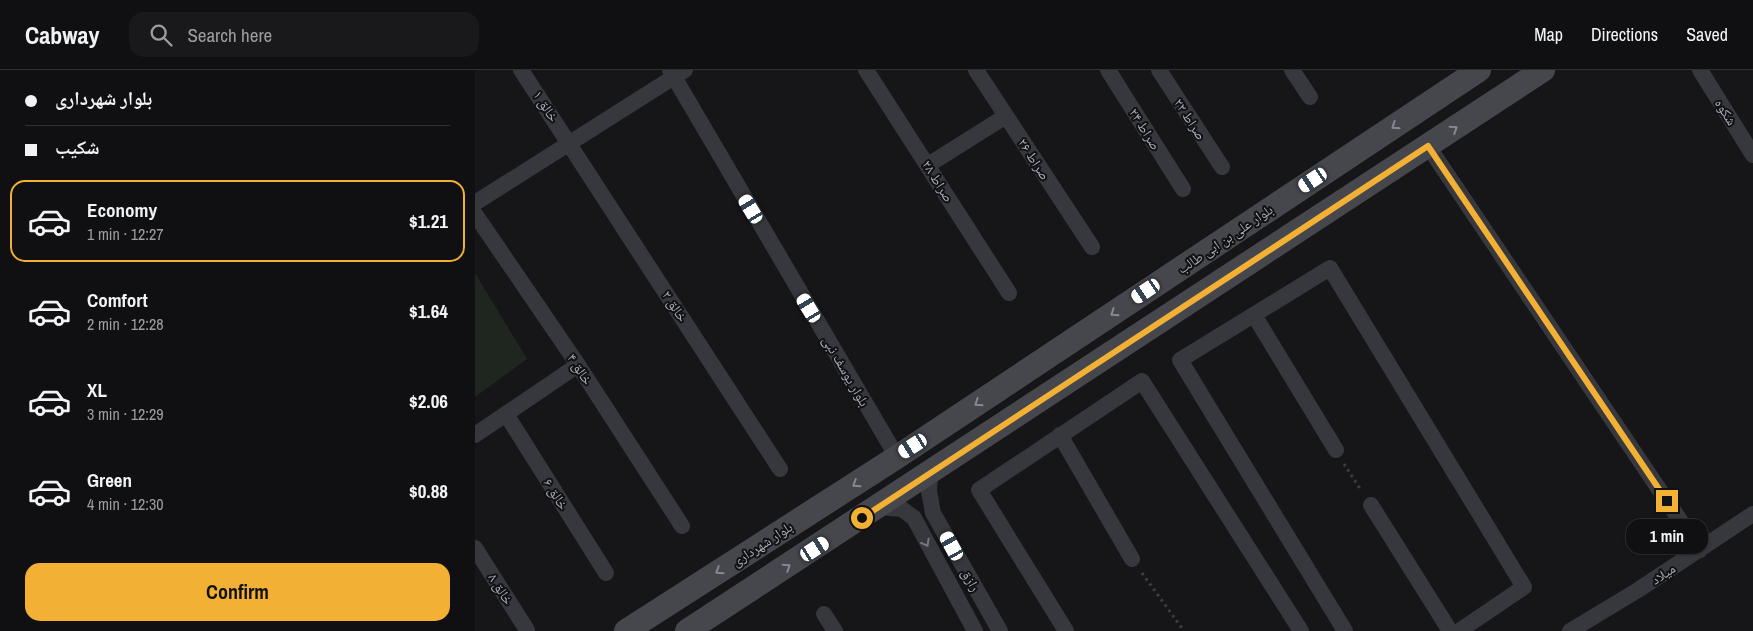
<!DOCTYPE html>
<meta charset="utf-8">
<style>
:root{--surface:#101012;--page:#19191b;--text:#f1f3f6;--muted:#9c9d9f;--line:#303032;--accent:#f2b134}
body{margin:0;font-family:"Archivo Narrow","Noto Naskh Arabic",sans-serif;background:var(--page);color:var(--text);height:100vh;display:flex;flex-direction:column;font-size:19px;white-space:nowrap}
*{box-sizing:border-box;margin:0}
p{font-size:16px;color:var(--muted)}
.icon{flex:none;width:28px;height:28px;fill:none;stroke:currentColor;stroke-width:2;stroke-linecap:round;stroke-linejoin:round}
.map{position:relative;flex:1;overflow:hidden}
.panel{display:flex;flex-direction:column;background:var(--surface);width:475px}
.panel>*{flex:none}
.top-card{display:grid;align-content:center;height:110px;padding:0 25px;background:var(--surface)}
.end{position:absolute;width:22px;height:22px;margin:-11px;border:6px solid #f2b134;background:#111;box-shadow:0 0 0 2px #111}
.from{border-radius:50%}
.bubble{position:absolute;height:35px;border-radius:15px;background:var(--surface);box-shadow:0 1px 4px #0004,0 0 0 1px var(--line);font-size:16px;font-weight:700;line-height:35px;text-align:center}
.car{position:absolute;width:15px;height:30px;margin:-15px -8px;border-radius:6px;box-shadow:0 0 4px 1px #0007;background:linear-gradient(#fff 24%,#345 0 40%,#fff 0 76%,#345 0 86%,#fff 0)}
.top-card b{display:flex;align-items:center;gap:18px;height:48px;font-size:19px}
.top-card b+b{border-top:1px solid var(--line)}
.top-card i{width:12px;height:12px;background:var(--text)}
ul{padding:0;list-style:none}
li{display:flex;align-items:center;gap:15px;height:82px;margin:0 10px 8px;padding:0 15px;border:2px solid transparent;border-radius:15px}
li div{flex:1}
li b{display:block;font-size:19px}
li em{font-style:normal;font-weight:700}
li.on{border-color:var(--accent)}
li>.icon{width:45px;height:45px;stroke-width:1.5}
.primary-button{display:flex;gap:10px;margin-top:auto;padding:10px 25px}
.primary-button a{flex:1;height:58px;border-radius:15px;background:var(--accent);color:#111;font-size:20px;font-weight:700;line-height:58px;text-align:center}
header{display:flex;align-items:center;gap:30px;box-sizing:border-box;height:70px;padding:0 25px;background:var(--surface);border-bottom:1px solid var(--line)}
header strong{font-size:24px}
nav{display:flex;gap:28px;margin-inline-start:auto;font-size:18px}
.search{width:350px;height:45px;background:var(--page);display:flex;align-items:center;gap:12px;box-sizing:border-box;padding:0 18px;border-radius:15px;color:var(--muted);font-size:19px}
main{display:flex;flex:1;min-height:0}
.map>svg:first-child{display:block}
.green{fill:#1e261f}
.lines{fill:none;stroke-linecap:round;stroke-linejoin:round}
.path{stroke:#3d3f44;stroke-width:3;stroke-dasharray:2.5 4;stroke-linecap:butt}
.street{stroke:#37383d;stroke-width:16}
.secondary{stroke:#45474d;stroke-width:24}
.oneway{stroke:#858993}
.oneway2{stroke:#757881}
.route{stroke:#f2b134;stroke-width:6}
.labels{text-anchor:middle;stroke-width:4;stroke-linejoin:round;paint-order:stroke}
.street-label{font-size:14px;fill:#a8adb8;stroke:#111113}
</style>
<header>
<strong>Cabway</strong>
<div class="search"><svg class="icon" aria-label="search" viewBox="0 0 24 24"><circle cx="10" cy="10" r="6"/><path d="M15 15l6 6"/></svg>Search here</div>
<nav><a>Map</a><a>Directions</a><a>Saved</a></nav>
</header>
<main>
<section class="panel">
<div class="top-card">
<b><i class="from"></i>بلوار شهرداری</b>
<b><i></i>شکیب</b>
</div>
<ul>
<li class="on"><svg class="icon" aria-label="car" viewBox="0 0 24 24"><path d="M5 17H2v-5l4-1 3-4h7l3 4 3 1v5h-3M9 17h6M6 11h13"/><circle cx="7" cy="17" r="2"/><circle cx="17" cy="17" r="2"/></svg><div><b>Economy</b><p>1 min · 12:27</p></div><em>$1.21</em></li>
<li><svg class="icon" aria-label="car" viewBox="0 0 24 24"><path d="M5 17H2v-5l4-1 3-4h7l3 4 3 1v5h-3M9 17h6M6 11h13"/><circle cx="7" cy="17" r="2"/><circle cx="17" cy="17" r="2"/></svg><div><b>Comfort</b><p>2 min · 12:28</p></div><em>$1.64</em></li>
<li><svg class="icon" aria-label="car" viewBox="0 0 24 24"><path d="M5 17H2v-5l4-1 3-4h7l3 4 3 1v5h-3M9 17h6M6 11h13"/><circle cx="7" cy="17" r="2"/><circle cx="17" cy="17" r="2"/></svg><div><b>XL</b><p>3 min · 12:29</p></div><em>$2.06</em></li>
<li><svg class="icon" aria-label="car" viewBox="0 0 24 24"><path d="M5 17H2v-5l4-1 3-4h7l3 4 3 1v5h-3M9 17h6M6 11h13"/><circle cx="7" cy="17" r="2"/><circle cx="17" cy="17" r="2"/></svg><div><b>Green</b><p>4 min · 12:30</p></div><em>$0.88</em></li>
</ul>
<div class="primary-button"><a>Confirm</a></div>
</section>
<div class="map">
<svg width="1278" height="561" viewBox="0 0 1278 561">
<rect width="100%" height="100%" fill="#161618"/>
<path class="green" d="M0,203L52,289L0,327Z"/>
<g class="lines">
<path class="path" d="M869,394L886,420
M667,503L709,561"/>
<path class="street" d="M46,0L305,399
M195,0L422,387
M391,0L534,223
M501,0L617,177
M633,0L708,119
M684,0L747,97
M817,0L835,27
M1225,0L1278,85
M953,76L1225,480
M453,95L531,46
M0,133L210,0
M0,144L103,295L207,456
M779,245L861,380
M31,344L131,503
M0,365L103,295
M585,365L657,489
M455,402L454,421L458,443L525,561
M896,435L975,561
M403,437L427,439L439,448L500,561
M0,478L52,560
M349,544L360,561
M591,561L504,420L667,311L826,561
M870,561L705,290L855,198L1049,517L984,561
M1095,561L1163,520L1278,444"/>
<path class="secondary" d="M151,561L422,387L1004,0
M212,561L1068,0"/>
</g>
<defs><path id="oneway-chevron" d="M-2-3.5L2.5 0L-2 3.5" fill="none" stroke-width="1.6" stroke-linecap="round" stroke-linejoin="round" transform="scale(1.25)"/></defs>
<g class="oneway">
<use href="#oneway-chevron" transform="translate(920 56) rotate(146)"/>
<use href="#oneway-chevron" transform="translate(979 59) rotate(-33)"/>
<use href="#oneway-chevron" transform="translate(639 243) rotate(146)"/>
<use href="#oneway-chevron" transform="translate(503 333) rotate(146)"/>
<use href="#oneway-chevron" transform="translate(381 414) rotate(147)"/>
<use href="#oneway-chevron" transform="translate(312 497) rotate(-33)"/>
<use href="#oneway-chevron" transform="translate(244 501) rotate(147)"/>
</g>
<use class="oneway2" href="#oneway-chevron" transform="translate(451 473) rotate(61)"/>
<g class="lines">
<path class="route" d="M387,448L953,76L1192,431"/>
</g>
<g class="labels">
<g class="street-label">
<text transform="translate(71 36) rotate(57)" y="5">خالق ۱</text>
<text transform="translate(1251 42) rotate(58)" y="5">شکوه</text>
<text transform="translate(715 49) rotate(57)" y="5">صراط ۲۲</text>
<text transform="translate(670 59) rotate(58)" y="5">صراط ۲۴</text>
<text transform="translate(559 89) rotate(57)" y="5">صراط ۲۶</text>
<text transform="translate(463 111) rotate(58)" y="5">صراط ۲۸</text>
<text transform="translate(750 169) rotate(-34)" y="5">بلوار علی بن ابی طالب</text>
<text transform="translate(200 236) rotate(57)" y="5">خالق ۲</text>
<text transform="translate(105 299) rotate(57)" y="5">خالق ۴</text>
<text transform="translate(371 301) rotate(60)" y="5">بلوار یوسف نبی</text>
<text transform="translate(81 424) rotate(58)" y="5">خالق ۶</text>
<text transform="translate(287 474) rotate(-33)" y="5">بلوار شهرداری</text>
<text transform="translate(1188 504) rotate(-34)" y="5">میلاد</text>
<text transform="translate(496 510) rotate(61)" y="5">رازق</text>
<text transform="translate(26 519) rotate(58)" y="5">خالق ۸</text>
</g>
</g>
</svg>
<i class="end from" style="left:387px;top:448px"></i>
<i class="end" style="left:1192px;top:431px"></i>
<div class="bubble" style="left:1151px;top:449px;width:82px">1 min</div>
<i class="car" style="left:838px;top:110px;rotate:236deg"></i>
<i class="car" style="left:276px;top:139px;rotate:329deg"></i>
<i class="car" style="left:671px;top:221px;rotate:236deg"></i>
<i class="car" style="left:334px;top:238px;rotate:329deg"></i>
<i class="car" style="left:438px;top:376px;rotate:237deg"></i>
<i class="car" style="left:477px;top:476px;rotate:331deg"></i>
<i class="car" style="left:340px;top:479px;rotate:57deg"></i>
</div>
</main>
